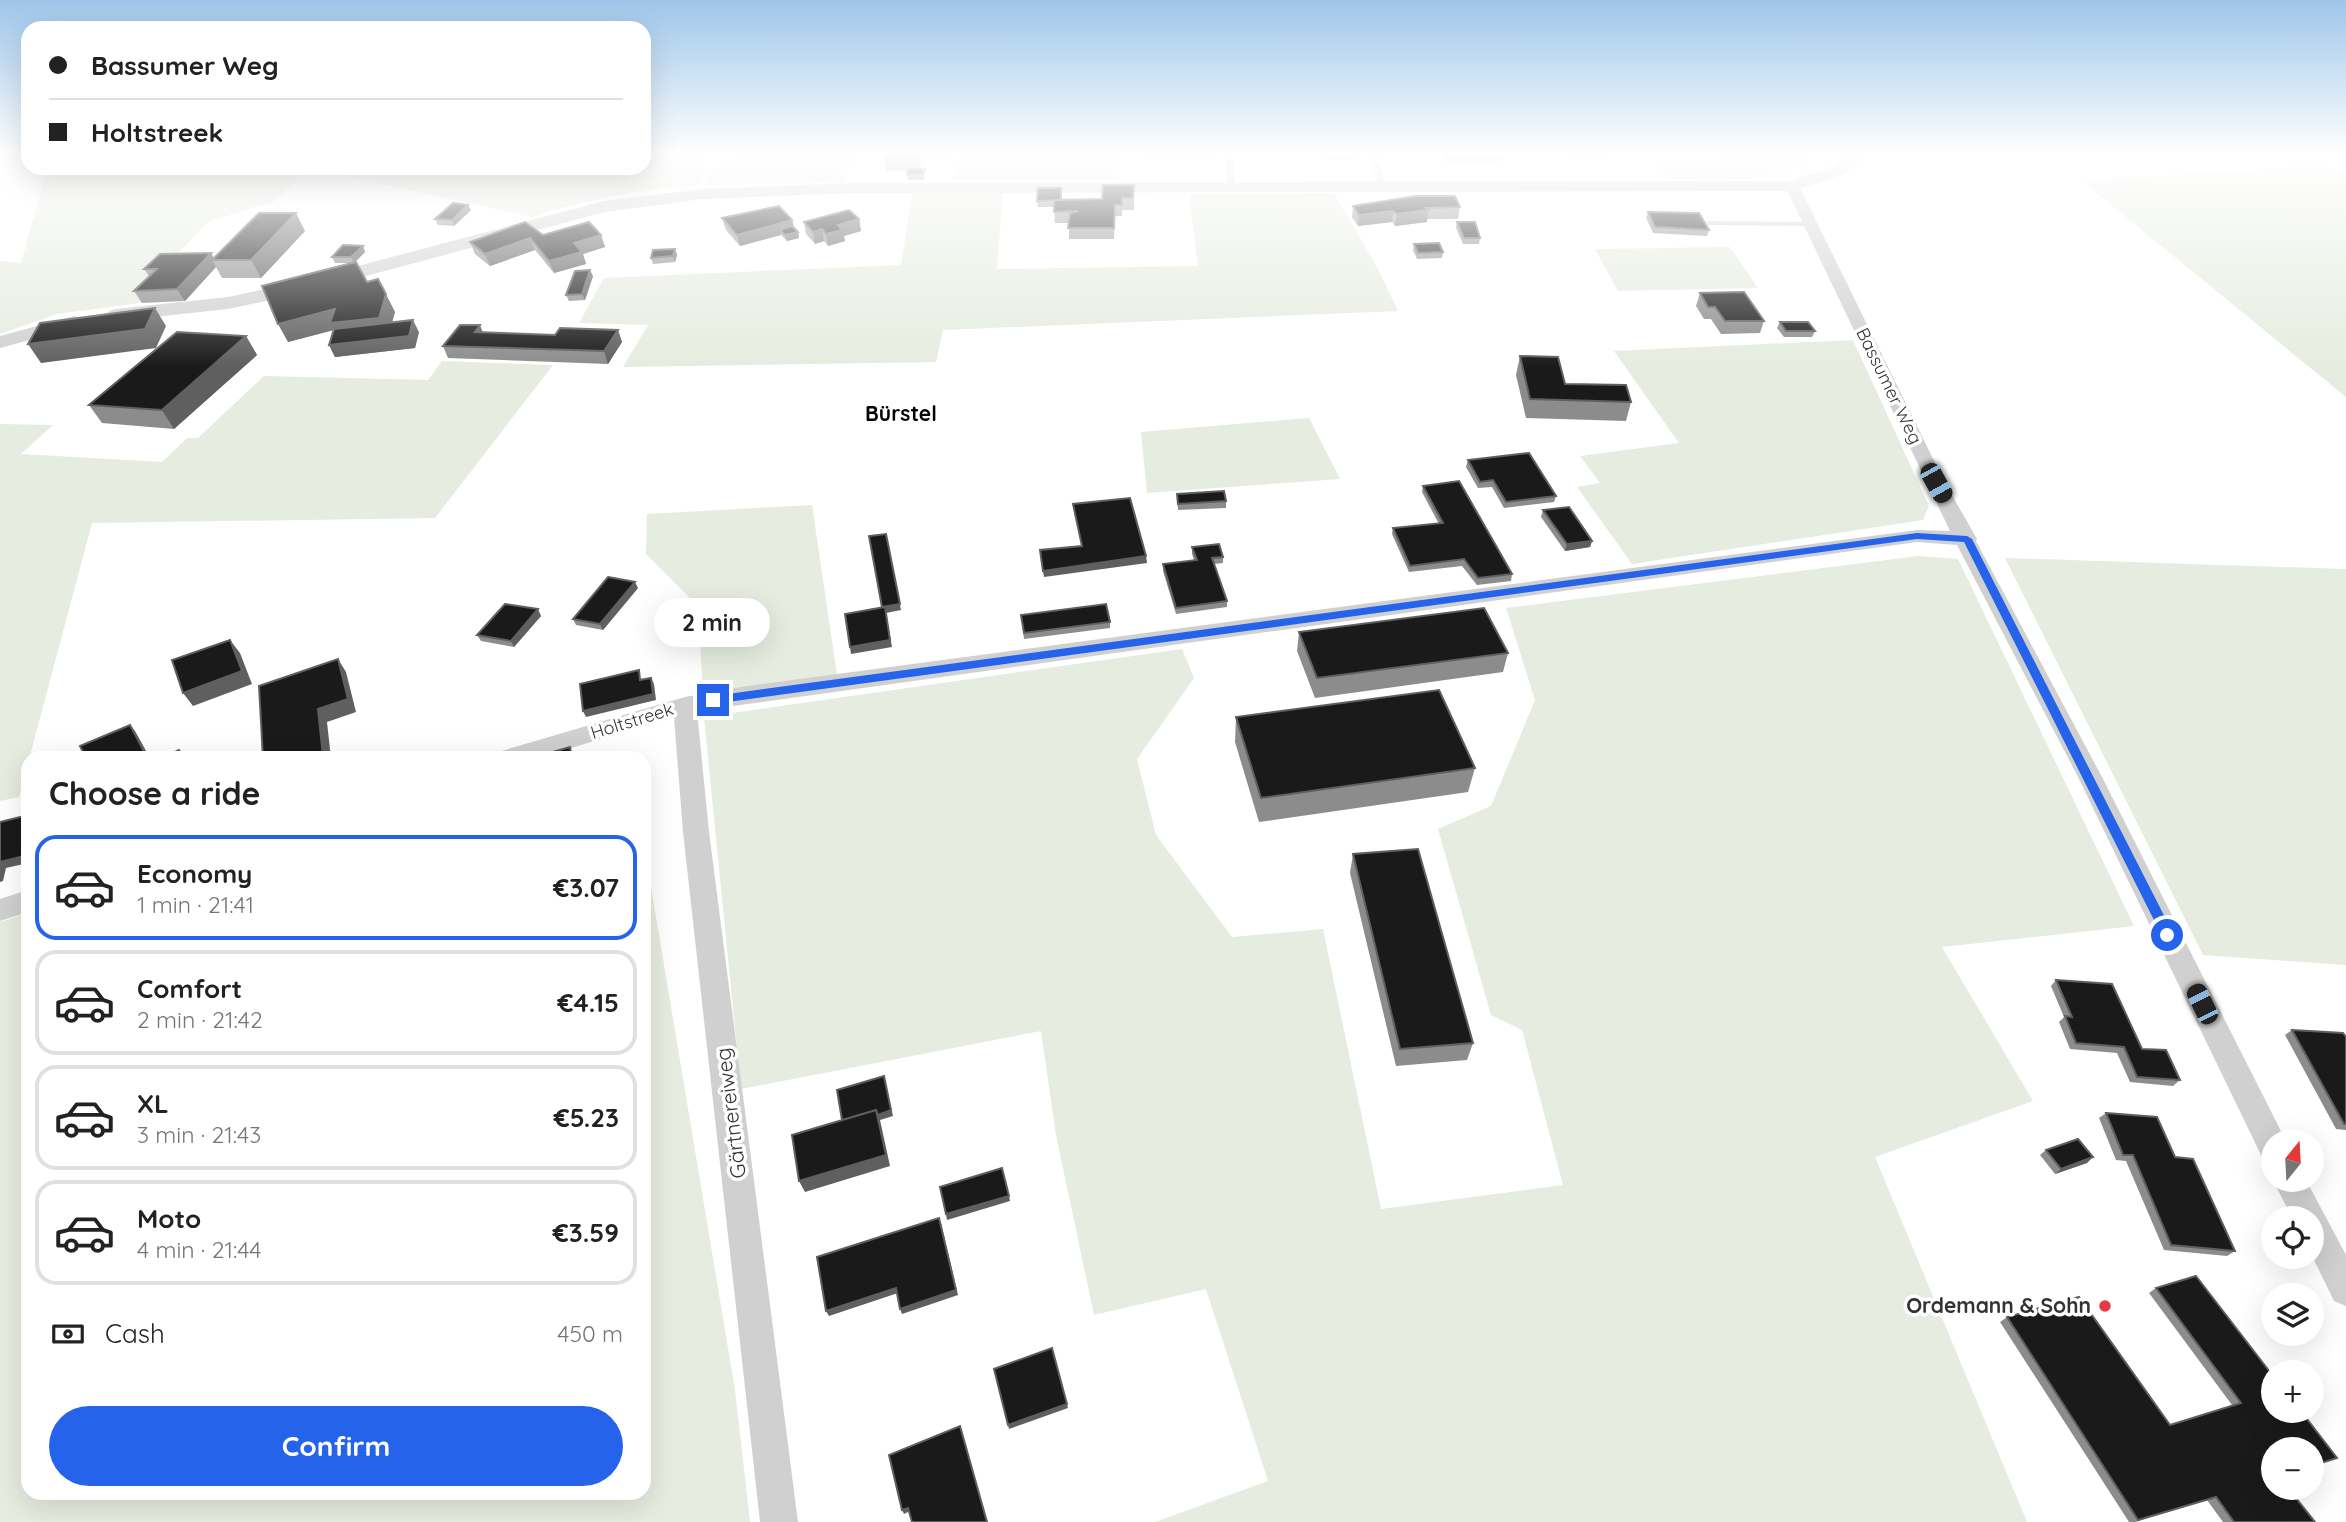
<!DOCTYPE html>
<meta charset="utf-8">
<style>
:root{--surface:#fff;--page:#f2f2f2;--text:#222;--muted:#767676;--line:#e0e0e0;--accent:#2563eb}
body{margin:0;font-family:Quicksand,sans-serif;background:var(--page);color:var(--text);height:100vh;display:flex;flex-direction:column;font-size:26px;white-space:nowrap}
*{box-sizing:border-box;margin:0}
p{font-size:23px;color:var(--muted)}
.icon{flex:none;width:38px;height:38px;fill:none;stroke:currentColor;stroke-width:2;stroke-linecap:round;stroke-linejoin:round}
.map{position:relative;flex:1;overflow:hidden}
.panel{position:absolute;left:21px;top:751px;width:630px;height:749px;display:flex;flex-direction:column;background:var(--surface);border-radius:21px;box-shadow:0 7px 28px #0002}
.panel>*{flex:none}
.hud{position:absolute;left:21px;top:21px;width:630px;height:154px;border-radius:21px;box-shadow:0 7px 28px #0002;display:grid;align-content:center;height:154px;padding:0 28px;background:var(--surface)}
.needle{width:46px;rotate:18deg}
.controls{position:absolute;left:2261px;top:1129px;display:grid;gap:14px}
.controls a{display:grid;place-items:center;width:63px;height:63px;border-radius:50%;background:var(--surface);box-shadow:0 7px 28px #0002;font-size:35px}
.end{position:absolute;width:32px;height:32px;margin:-16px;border:9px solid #2563eb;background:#fff;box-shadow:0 0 0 4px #fff}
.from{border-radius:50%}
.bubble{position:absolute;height:49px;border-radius:24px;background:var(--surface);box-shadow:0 7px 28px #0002;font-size:23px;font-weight:700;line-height:49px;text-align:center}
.car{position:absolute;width:21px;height:42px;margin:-21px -10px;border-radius:9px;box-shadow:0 0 5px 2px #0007;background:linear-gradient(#222 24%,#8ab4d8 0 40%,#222 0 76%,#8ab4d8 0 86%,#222 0)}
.hud b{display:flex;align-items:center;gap:24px;height:66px;font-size:26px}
.hud b+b{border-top:2px solid var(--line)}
.hud i{width:18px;height:18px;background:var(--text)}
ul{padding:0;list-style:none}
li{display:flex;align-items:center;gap:21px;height:105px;margin:0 14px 10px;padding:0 14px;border:4px solid var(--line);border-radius:21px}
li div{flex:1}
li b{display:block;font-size:26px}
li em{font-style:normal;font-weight:700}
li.selected{border-color:var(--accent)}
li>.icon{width:63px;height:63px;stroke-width:1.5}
h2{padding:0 28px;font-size:32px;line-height:84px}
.pay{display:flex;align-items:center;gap:18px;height:77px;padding:0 28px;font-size:26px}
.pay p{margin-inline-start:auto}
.cta{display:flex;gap:14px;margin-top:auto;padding:14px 28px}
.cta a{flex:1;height:80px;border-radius:42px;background:var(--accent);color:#fff;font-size:28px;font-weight:700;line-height:80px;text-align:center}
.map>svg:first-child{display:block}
.green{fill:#e6ecdf}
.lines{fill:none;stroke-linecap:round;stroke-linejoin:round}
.service{fill:#d0d0d0;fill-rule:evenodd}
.minor{fill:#d0d0d0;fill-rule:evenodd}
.tertiary{fill:#d0d0d0;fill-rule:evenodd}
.wall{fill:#8c8c8c}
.shaded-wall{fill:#5f5f5f}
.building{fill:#1a1a1a;stroke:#5f5f5f;stroke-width:2}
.route{fill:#2563eb}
.poi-dot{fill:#e63946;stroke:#fff;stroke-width:2.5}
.labels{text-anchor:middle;stroke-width:7;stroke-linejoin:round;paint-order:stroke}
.street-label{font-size:18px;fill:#333;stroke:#fff}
.far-district-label{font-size:21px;font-weight:bold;fill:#000;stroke:#fff}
.near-street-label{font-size:21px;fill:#333;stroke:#fff}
.near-poi-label{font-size:21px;font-weight:bold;fill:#333;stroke:#fff;text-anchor:end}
</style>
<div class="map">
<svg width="2346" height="1522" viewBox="0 0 2346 1522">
<rect width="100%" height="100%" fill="#fff"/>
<path class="green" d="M644,154H705L704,175L698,185C641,190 585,199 532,217L309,168L273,202L209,221L151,281L161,282L140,303L57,314L0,334V261L21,263L47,168H644Z
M741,154H855L843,182L706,185L710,171Z
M958,154H1118L1119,180L953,179Z
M1816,154C1778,188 1715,179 1667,179L1657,162Z
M2323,164L2346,175V397L2083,182Z
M913,191L1003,193L997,269L1198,266L1189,194L1334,193L1376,265L1398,311L943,330L936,362L623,367L648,325L579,323L604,278L901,265Z
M1730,247L1758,288L1618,291L1595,249Z
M1853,340L1929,506L1923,520L1632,564L1577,487L1600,483L1580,456L1679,443L1614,351Z
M442,361L553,365L435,518L92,523L19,797L0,801V424L53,425L21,454L162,462L187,438H198L264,376L428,380Z
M1309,418L1340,479L1147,493L1141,432Z
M812,505L837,675L703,692L698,606L646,554L647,514Z
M1918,556L1958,559L2134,926L1942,947L2033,1101L1875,1157L2027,1522H1155L1268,1481L1206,1289L1094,1315L1056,1135L1041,1031L741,1089L704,717L1182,649L1194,678L1137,759L1156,835L1232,937L1323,929L1381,1209L1563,1185L1522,1030L1491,1015L1438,829L1491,806L1535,700L1506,608Z
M2005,558L2346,569V965L2203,955Z
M644,845L735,1390L750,1522H0V922L28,913V1493H644Z"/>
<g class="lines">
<path class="service" d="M1225,154H1233L1235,187L1231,189L1227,187Z
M1373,163L1380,165L1386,189L1379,187Z
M1707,221L1810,222L1814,224L1810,226L1710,225H1707Z"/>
<path class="minor" d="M1792,182L1799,186L1945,483L1977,539L1976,541L2102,777L2284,1137L2286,1141H2273V1162L2262,1157L2078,777L1957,545L1917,542L697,711L709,832L798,1522H760L683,832L674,717L538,758H495L498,752L685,697L740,687L1917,530L1950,531L1785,186Z
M28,890V912L0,921V899Z
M2273,1180H2306L2346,1255V1306L2334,1301L2312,1256V1218H2292Z"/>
<path class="tertiary" d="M1848,154H1867L1845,174L1792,191L850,193L702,199L605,212L299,294L228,309L116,321L109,319L106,315L109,311L116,309L228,297L297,282L604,201L702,189L850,183L1790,181L1833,166Z
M74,316L81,318L84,322L81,326L0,348V336Z"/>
</g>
<path class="wall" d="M883,154H919L921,168L909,169L925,175L924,180H908L907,174L908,170L886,171Z
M921,154H952V156L922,159Z
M1143,154H1216V157H1144Z
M1323,154H1355L1354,159L1344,160L1324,159Z
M1373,154H1384L1383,159H1374Z
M1442,154H1503V156L1502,161H1445Z
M1566,154H1611L1610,156L1590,159L1567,156Z
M1134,196V210H1122V216H1115L1114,239H1069V223H1055L1054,207H1038L1037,201L1102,199Z
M1353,206L1460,207L1458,219H1427V222L1395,226L1392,222L1358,226L1352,217Z
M471,210L454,226L438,225L435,219Z
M1648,212L1709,230L1707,236L1653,233L1646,218Z
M722,218L792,220L794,227L798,232L799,238L787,241L781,235L740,246L726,230Z
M859,219L861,231L844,236L845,241L828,246L824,241L815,244L806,234L804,222Z
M1457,222L1480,238L1479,244H1463L1456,228Z
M305,231L261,278H222L216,267L185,301L142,303L134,291L149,276L144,269L211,253L214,258Z
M543,235H601L605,247L583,254L586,264L554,273L535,250L490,266L475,254L470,242Z
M1414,244L1443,252L1442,258L1417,259L1413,250Z
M363,246L365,252L355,262L367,282L395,312L392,323L419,332L415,348L335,357L329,345L333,330L288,342L351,263H335L332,257Z
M675,249L677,255L675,262L653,264L651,258Z
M593,276L585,300L569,301L566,295Z
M1700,293L1764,321L1760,333L1721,334L1711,319H1704L1696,306Z
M1780,322L1815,331L1812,337H1784L1777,328Z
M618,330L622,342L608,364L448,358L443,346L483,332L555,335Z
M246,336L257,355L174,429L102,423L89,405Z
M1520,356L1565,384L1631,402L1626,421L1526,418L1516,375Z
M1468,460L1556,496L1554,502L1504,508L1492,487L1478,488L1466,467Z
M1423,486L1512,574L1511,581L1477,585L1462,566L1409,572L1392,534L1393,528L1439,524L1422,492Z
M1177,494L1226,501V508L1178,510Z
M1543,510L1592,541L1590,547L1565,551L1541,517Z
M1192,547L1223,557V563L1214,564L1227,601V607L1176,614L1163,571V564L1194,560L1192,554Z
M638,588L603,630L576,625L573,619Z
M1021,615L1110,622V628L1024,639Z
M541,616L514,647L481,641L477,635Z
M1299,632L1508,653L1503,672L1315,698L1297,651Z
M1236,717L1475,768L1468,792L1259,822L1235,742Z
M1353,854L1473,1043L1467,1060L1396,1066L1350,873Z
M2056,980L2142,1049L2180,1080L2173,1086L2130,1082L2117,1053L2070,1049L2059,1022L2064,1017L2051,986Z
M2292,1030L2346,1037V1130L2336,1129L2285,1035Z
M2106,1113L2175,1157L2235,1251L2227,1256L2164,1250L2126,1161L2116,1160L2099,1118Z
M2046,1150L2087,1163L2055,1174L2040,1155Z
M2156,1288L2337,1458L2312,1467V1449H2273V1488L2315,1522H2223L2207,1500L2135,1522H2129L2000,1322L2007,1317L2170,1425L2232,1405L2149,1293Z"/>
<path class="shaded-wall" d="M1591,154H1611L1610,156L1590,159Z
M468,205L471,210L454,226L452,220Z
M1428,210L1427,222L1395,226L1397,214Z
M1393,211L1392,222L1358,226L1359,215Z
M296,213L305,231L261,278L251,260Z
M859,219L861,231L844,236L845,241L828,246L826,234L838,225Z
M792,220L795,232L780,230L781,235L740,246L737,235Z
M822,229L824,241L815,244L813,232Z
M798,232L799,238L787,241L785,235Z
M601,235L605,247L583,254L586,264L554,273L549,261L574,243Z
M530,238L535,250L490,266L485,254Z
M363,246L365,252L354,263L351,257Z
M675,249L677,255L675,262L673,256Z
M211,253L215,260H212L216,267L185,301L177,289Z
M590,270L593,276L585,300L582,294Z
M386,294L395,312L388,336L334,330L288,342L278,324Z
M155,308L166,326L156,348L41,363L28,344Z
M413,320L419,332L415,348L335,357L329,345Z
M480,325L485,338L475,332Z
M618,330L622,342L608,364L604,351Z
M246,336L257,355L174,429L162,410Z
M886,534L901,610L886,613L892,647L851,654L850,647L884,613Z
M1592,541L1590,547L1565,551L1567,544Z
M1146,556L1147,563L1044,577L1043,571Z
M635,582L638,588L603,630L600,624Z
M538,609L541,616L514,647L511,641Z
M230,640L240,653L252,684L193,706L183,693Z
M338,659L346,672L356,712L327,722L331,758H321L318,709Z
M651,678L654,684L656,700L586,717L583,711Z
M130,725L135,731L150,758H145Z
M28,855V863L6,868L3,881L0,882V862Z
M884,1076L893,1116L880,1120L890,1166L805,1192L799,1181Z
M2093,1157L2087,1163L2055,1174L2061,1169Z
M1009,1196L1010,1201L947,1220L946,1214Z
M941,1223L958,1295L902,1314L900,1309Z
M896,1288L898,1293L829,1316L826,1311Z
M1067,1404L1068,1408L1009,1429L1008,1425Z
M2216,1497L2207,1500L2133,1522L2138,1520Z
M908,1508L910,1511L904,1514L902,1510Z"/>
<path class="building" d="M883,154H919L920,157L884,160Z
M1487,154H1503V156H1487Z
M908,169H925L923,174H907Z
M1103,185H1134L1133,198H1122V205H1115L1114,228H1068L1070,213L1078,211L1054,212V200L1102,199Z
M1038,188H1061V200L1037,201Z
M1416,196H1455L1460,207L1426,208L1428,210L1397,214L1393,211L1359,215L1353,206Z
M453,203L468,205L452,220L435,219Z
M779,206L792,220L737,235L722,218Z
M849,210L859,219L838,225L842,230L826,234L822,229L813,232L804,222Z
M1648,212L1699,213L1709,230L1655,227Z
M259,213H296L251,260H212Z
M525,222L543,235L589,222L601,235L574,243L582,252L549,261L530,238L485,254L470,242Z
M1457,222H1475L1480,238H1464Z
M792,226L798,232L785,235L780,230Z
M1439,243L1443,252L1418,253L1414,244Z
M343,245L363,246L351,257H332Z
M675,249L673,256L651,258L653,250Z
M211,253L177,289L134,291L157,269H144L160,254Z
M356,262L367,282L378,279L386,294L379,318L330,323L335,309L278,324L262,286Z
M590,270L582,294L566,295L575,271Z
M1744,292L1764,321H1725L1715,307H1708L1700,293Z
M155,308L145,329L28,344L40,323Z
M413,320L409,336L329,345L334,329Z
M1780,322H1808L1815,331H1786Z
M460,325H480L475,332L555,335L560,328L618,330L604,351L443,346Z
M177,332L246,336L162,410L89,405Z
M1520,356L1558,357L1565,384L1626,385L1631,402L1530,399Z
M1529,453L1556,496L1506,502L1493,480L1480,482L1468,460Z
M1459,481L1512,574L1478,578L1464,559L1410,566L1393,528L1443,523L1423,486Z
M1224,491L1226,501L1178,504L1177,494Z
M1130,498L1146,556L1043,571L1040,550L1082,546L1073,504Z
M1569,507L1592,541L1567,544L1543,510Z
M886,534L900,604L882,607L869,536Z
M1219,544L1223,557L1212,558L1227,601L1176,608L1163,564L1197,560L1192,547Z
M608,577L635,582L600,624L573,619Z
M505,604L538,609L511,641L477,635Z
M1106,604L1110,622L1024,633L1021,615Z
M885,607L890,640L850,647L845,614Z
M1484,608L1508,653L1317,678L1299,632Z
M230,640L242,671L183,693L172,660Z
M338,659L348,699L318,709L323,757L263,758L259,686Z
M639,670L640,680L651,678L653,694L583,711L580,684Z
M1439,690L1475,768L1261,798L1236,717Z
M130,725L147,757L86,758L80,746Z
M570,747L572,758H532Z
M179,750L184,758H162Z
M28,815V855L0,862V822Z
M1418,849L1473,1043L1400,1049L1353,854Z
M2056,980L2112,984L2142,1049L2166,1050L2180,1080L2137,1077L2124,1047L2076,1043L2065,1016L2072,1017Z
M2292,1030L2343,1033L2346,1037V1124H2344Z
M884,1076L891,1110L878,1115L876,1110L842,1120L837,1090Z
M876,1110L886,1155L799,1181L792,1135Z
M2106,1113L2157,1117L2175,1157L2193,1159L2235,1251L2171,1245L2133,1155H2123Z
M2078,1139L2093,1157L2061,1169L2046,1150Z
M1002,1168L1009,1196L946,1214L940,1187Z
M939,1218L956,1290L900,1309L896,1288L826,1311L817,1257Z
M2196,1276L2273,1376V1410H2300L2337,1458L2312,1466V1449H2273V1488H2288L2315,1522H2234L2216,1497L2138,1520L2007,1317L2079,1297L2170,1425L2241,1403L2156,1288Z
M1052,1348L1067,1404L1008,1425L994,1369Z
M960,1426L987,1522H912L908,1508L902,1510L889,1455Z"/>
<linearGradient id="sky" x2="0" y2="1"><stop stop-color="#9ec6ea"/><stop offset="0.42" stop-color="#fff"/><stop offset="1" stop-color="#fff" stop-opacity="0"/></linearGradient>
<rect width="2346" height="367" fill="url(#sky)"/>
<path class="route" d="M1917,533L1967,536L1972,539L2172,931V938H2163L1964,542L1917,539L713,704L707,700L713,696Z"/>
<circle class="poi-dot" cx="2105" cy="1306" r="7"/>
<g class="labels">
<g class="street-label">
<text transform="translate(1889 386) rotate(64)" y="6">Bassumer Weg</text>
<text transform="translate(632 721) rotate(-17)" y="6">Holtstreek</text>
</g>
<g class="far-district-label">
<text x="901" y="421">Bürstel</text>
</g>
<g class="near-street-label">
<text transform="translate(731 1113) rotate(-97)" y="7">Gärtnereiweg</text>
</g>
<g class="near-poi-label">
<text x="2091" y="1313">Ordemann &amp; Sohn</text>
</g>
</g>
</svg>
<div class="controls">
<a><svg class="needle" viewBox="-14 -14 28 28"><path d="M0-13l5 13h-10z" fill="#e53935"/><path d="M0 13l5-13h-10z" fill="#767676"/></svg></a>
<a><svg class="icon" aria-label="locate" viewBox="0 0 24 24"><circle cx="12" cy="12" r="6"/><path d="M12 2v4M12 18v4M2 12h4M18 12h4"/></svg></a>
<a><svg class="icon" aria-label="layers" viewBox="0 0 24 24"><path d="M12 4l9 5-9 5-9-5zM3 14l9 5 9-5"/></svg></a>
<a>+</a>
<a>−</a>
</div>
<i class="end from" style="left:2167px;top:935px"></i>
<i class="end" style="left:713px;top:700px"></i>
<div class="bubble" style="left:654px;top:598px;width:116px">2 min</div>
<i class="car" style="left:1936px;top:483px;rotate:151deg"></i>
<i class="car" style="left:2202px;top:1004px;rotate:334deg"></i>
<div class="hud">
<b><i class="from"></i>Bassumer Weg</b>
<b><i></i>Holtstreek</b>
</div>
<section class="panel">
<h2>Choose a ride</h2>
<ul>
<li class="selected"><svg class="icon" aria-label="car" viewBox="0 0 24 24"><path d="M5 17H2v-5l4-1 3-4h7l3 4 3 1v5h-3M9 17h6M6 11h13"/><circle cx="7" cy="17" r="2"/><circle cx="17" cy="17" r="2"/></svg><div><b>Economy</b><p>1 min · 21:41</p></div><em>€3.07</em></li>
<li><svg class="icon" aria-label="car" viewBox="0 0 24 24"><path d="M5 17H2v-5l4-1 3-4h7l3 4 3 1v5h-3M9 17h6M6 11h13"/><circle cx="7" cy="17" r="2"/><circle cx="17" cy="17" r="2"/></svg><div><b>Comfort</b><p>2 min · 21:42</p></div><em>€4.15</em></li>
<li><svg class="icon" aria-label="car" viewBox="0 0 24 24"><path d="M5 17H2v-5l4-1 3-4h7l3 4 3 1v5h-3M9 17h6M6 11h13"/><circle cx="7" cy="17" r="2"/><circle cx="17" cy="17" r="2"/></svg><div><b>XL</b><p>3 min · 21:43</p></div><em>€5.23</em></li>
<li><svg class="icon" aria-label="car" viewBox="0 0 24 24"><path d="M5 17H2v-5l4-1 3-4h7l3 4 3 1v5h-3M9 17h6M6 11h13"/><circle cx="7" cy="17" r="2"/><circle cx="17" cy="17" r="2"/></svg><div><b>Moto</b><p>4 min · 21:44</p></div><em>€3.59</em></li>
</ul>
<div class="pay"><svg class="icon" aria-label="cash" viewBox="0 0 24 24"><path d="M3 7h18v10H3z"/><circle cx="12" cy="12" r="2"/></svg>Cash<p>450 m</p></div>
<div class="cta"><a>Confirm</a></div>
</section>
</div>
